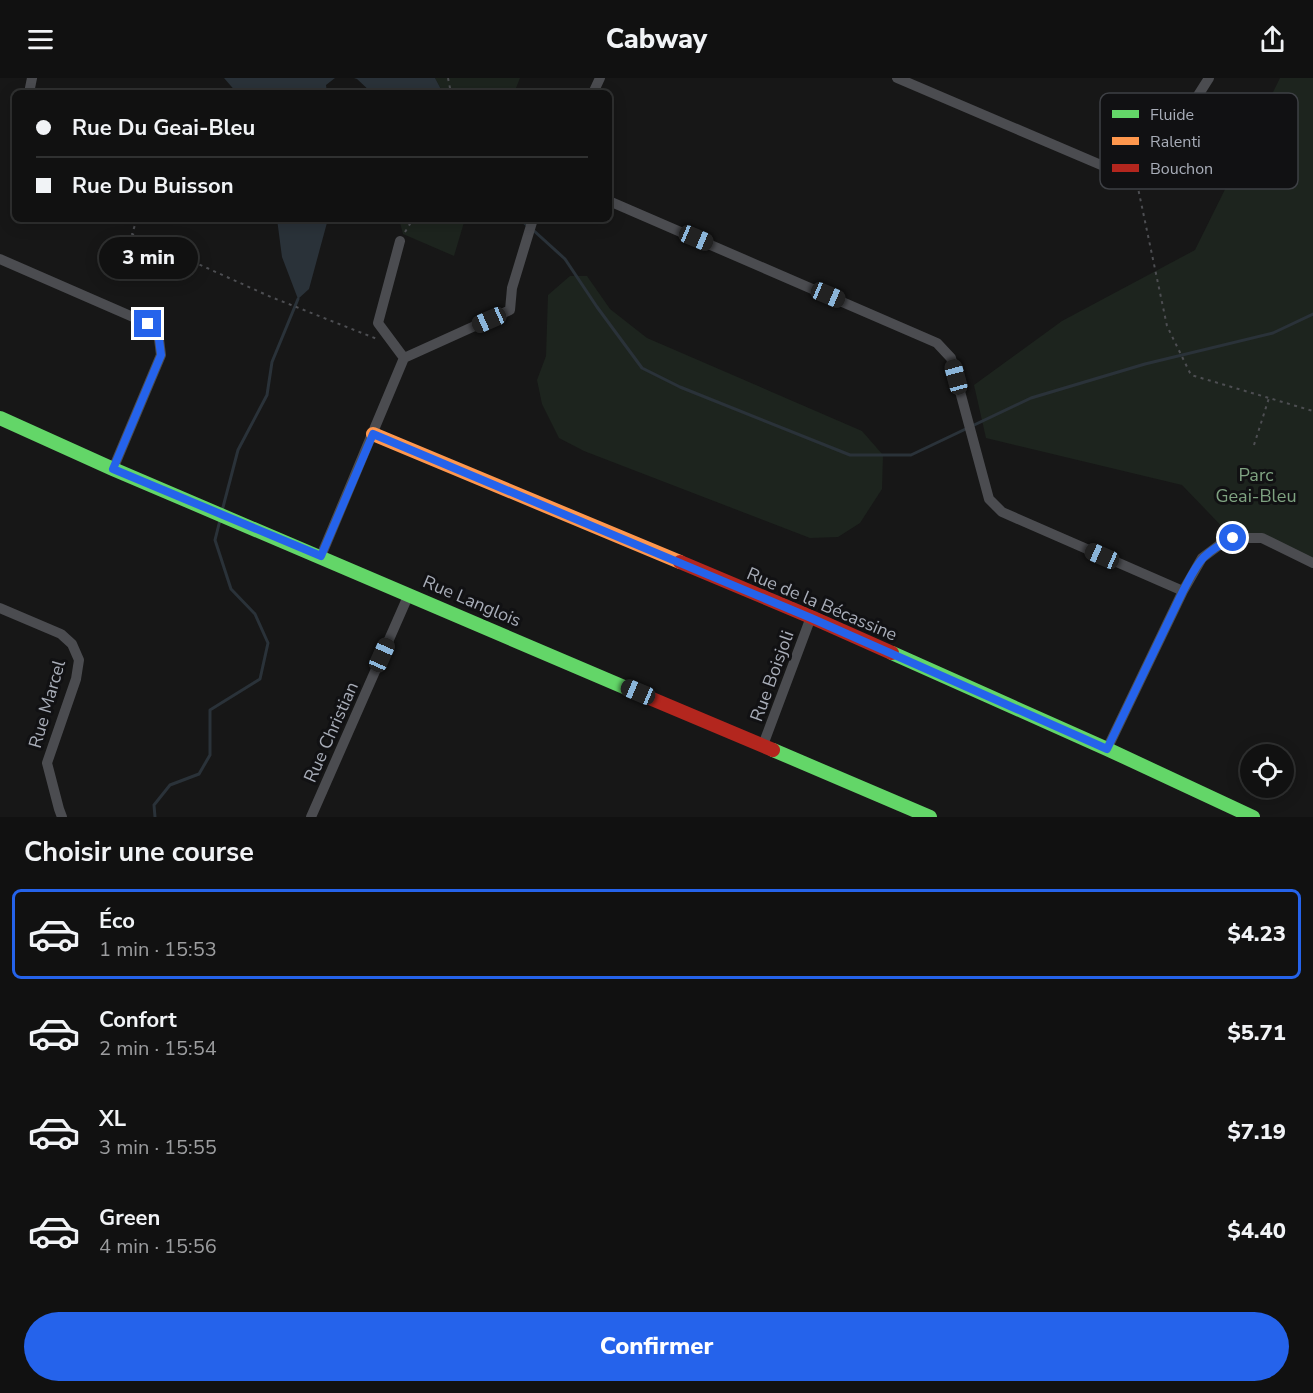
<!DOCTYPE html>
<html lang="fr">
<meta charset="utf-8">
<style>
:root{--surface:#111;--page:#1a1a1a;--text:#f1f3f6;--muted:#9c9d9f;--line:#303131;--accent:#2563eb}
body{margin:0;font-family:"Nunito Sans",sans-serif;background:var(--page);color:var(--text);height:100vh;display:flex;flex-direction:column;font-size:22px;white-space:nowrap}
*{box-sizing:border-box;margin:0}
p{font-size:20px;color:var(--muted)}
.icon{flex:none;width:33px;height:33px;fill:none;stroke:currentColor;stroke-width:2;stroke-linecap:round;stroke-linejoin:round}
.map{position:relative;height:739px;overflow:hidden}
.sheet{display:flex;flex-direction:column;background:var(--surface);flex:1}
.sheet>*{flex:none}
.banner{position:absolute;left:12px;top:12px;width:600px;height:132px;border-radius:9px;box-shadow:0 3px 15px #0003,0 0 0 2px var(--line);display:grid;align-content:center;height:132px;padding:0 24px;background:var(--surface)}
.buttons{position:absolute;left:1240px;top:666px;display:grid;gap:12px}
.buttons a{display:grid;place-items:center;width:54px;height:54px;border-radius:50%;background:var(--surface);box-shadow:0 3px 15px #0003,0 0 0 2px var(--line);font-size:30px}
.end{position:absolute;width:27px;height:27px;margin:-14px;border:8px solid #2563eb;background:#fff;box-shadow:0 0 0 3px #fff}
.from{border-radius:50%}
.bubble{position:absolute;height:42px;border-radius:21px;background:var(--surface);box-shadow:0 3px 15px #0003,0 0 0 2px var(--line);font-size:20px;font-weight:800;line-height:42px;text-align:center}
.car{position:absolute;width:18px;height:36px;margin:-18px -9px;border-radius:8px;box-shadow:0 0 4px 2px #0007;background:linear-gradient(#222 24%,#8ab4d8 0 40%,#222 0 76%,#8ab4d8 0 86%,#222 0)}
.banner b{display:flex;align-items:center;gap:21px;height:57px;font-size:22px}
.banner b+b{border-top:2px solid var(--line)}
.banner i{width:15px;height:15px;background:var(--text)}
ul{padding:0;list-style:none}
li{display:flex;align-items:center;gap:18px;height:90px;margin:0 12px 9px;padding:0 12px;border:3px solid transparent;border-radius:9px}
li div{flex:1}
li b{display:block;font-size:22px}
li em{font-style:normal;font-weight:800}
li.on{border-color:var(--accent)}
li>.icon{width:54px;height:54px;stroke-width:1.5}
h2{padding:0 24px;font-size:27px;line-height:72px}
.primary-button{display:flex;gap:12px;margin-top:auto;padding:12px 24px}
.primary-button a{flex:1;height:69px;border-radius:36px;background:var(--accent);color:#fff;font-size:24px;font-weight:800;line-height:69px;text-align:center}
header{display:flex;justify-content:space-between;align-items:center;height:78px;padding:0 24px;background:var(--surface);font-size:27px;font-weight:800}
.map>svg:first-child{display:block}
.green{fill:#1d241e}
.water{fill:#2a3239}
.lines{fill:none;stroke-linecap:round;stroke-linejoin:round}
.stream{stroke:#2a3239;stroke-width:3}
.path{stroke:#4d4e52;stroke-width:2;stroke-dasharray:3 4.5;stroke-linecap:butt}
.street{stroke:#4b4c50;stroke-width:10}
.fast{stroke:#63d668;stroke-width:14}
.slow{stroke:#ff974d;stroke-width:14}
.jam{stroke:#b3261e;stroke-width:14}
.route{stroke:#2563eb;stroke-width:8}
.labels{text-anchor:middle;stroke-width:6;stroke-linejoin:round;paint-order:stroke}
.park-label{font-size:18px;fill:#7fa381;stroke:#111113}
.street-label{font-size:18px;fill:#a8adb8;stroke:#111113}
.key{fill:#111113;stroke:#3e4045;stroke-width:1.5}
.key-label{font-size:16px;fill:#a8adb8}
</style>
<header><svg class="icon" aria-label="menu" viewBox="0 0 24 24"><path d="M4 6h16M4 12h16M4 18h16"/></svg>Cabway<svg class="icon" aria-label="share" viewBox="0 0 24 24"><path d="M12 15V3M7 8l5-5 5 5M5 13v7h14v-7"/></svg></header>
<div class="map">
<svg width="1313" height="739" viewBox="0 0 1313 739">
<rect width="100%" height="100%" fill="#171717"/>
<path class="green" d="M435,0H520L514,15H443Z
M1280,0H1313V485L1262,460H1233L1182,407L986,360L974,307L1062,243L1195,172Z
M399,141H465L454,178L403,156Z
M570,198H587L610,231L647,260L862,353L883,377L882,411L860,445L838,459L810,460L584,373L559,360L542,326L537,302L546,278L548,217Z"/>
<path class="water" d="M224,0H335L326,7L327,15H237Z
M354,0H435L443,15H372L357,1Z
M277,141H328L309,211L298,221L282,179Z"/>
<g class="lines">
<path class="stream" d="M520,141L527,147
M532,151L565,181L597,229L642,290L680,309L850,377H911L1031,320L1145,286L1273,255L1313,236
M222,433L238,372L267,317L272,284L298,221
M155,739L154,727L170,707L199,696L210,677V632L260,601L268,565L255,536L231,511L215,462L220,442"/>
<path class="path" d="M448,0L451,15
M1134,91L1167,248L1191,297L1313,333
M137,141L132,156L271,219L377,261
M405,154L413,141
M1254,367L1269,320"/>
<path class="street" d="M897,0L1101,87L1136,81L1171,60L1209,0
M29,15L32,0
M593,15L600,0
M609,123L937,265L951,280L989,421L1002,434L1183,513
M400,163L378,245L404,280
M0,181L149,246L159,261L161,277L113,391
M321,478L404,280L510,232L512,210L533,141
M0,530L61,556L72,566L79,582L76,601L47,685L59,731L62,739
M763,667L811,539
M1107,671L1183,513L1202,480L1218,468L1233,460H1262L1313,485
M311,739L409,516"/>
<path class="fast" d="M0,340L113,391L645,618
M892,575L1107,671L1253,739
M773,672L930,739"/>
<path class="slow" d="M373,356L680,484"/>
<path class="jam" d="M680,484L811,539L892,575
M645,618L773,672"/>
</g>
<g class="lines">
<path class="route" d="M148,246L159,261L161,277L113,391L321,478L373,356L811,540L1107,671L1183,513C1189,502 1195,488 1204,479C1212,471 1223,465 1233,460"/>
</g>
<g class="labels">
<g class="park-label">
<text x="1256" y="403">Parc<tspan x="1256" dy="21">Geai-Bleu</tspan></text>
</g>
<g class="street-label">
<text transform="translate(472 523) rotate(23)" y="6">Rue Langlois</text>
<text transform="translate(822 526) rotate(23)" y="6">Rue de la Bécassine</text>
<text transform="translate(772 598) rotate(-70)" y="6">Rue Boisjoli</text>
<text transform="translate(47 626) rotate(-74)" y="6">Rue Marcel</text>
<text transform="translate(331 654) rotate(-66)" y="6">Rue Christian</text>
</g>
</g>
<rect x="1100" y="15" width="198" height="96" rx="9" class="key"/>
<rect x="1112" y="32" width="27" height="8" fill="#63d668"/>
<rect x="1112" y="59" width="27" height="8" fill="#ff974d"/>
<rect x="1112" y="86" width="27" height="8" fill="#b3261e"/>
<g class="key-label">
<text x="1150" y="42">Fluide</text>
<text x="1150" y="69">Ralenti</text>
<text x="1150" y="96">Bouchon</text>
</g>
</svg>
<div class="buttons">
<a><svg class="icon" aria-label="locate" viewBox="0 0 24 24"><circle cx="12" cy="12" r="6"/><path d="M12 2v4M12 18v4M2 12h4M18 12h4"/></svg></a>
</div>
<i class="end from" style="left:1233px;top:460px"></i>
<i class="end" style="left:148px;top:246px"></i>
<div class="bubble" style="left:99px;top:159px;width:99px">3 min</div>
<i class="car" style="left:696px;top:160px;rotate:113deg"></i>
<i class="car" style="left:828px;top:217px;rotate:113deg"></i>
<i class="car" style="left:489px;top:242px;rotate:246deg"></i>
<i class="car" style="left:956px;top:299px;rotate:345deg"></i>
<i class="car" style="left:1102px;top:478px;rotate:294deg"></i>
<i class="car" style="left:382px;top:577px;rotate:24deg"></i>
<i class="car" style="left:638px;top:614px;rotate:293deg"></i>
<div class="banner">
<b><i class="from"></i>Rue Du Geai-Bleu</b>
<b><i></i>Rue Du Buisson</b>
</div>
</div>
<section class="sheet">
<h2>Choisir une course</h2>
<ul>
<li class="on"><svg class="icon" aria-label="car" viewBox="0 0 24 24"><path d="M5 17H2v-5l4-1 3-4h7l3 4 3 1v5h-3M9 17h6M6 11h13"/><circle cx="7" cy="17" r="2"/><circle cx="17" cy="17" r="2"/></svg><div><b>Éco</b><p>1 min · 15:53</p></div><em>$4.23</em></li>
<li><svg class="icon" aria-label="car" viewBox="0 0 24 24"><path d="M5 17H2v-5l4-1 3-4h7l3 4 3 1v5h-3M9 17h6M6 11h13"/><circle cx="7" cy="17" r="2"/><circle cx="17" cy="17" r="2"/></svg><div><b>Confort</b><p>2 min · 15:54</p></div><em>$5.71</em></li>
<li><svg class="icon" aria-label="car" viewBox="0 0 24 24"><path d="M5 17H2v-5l4-1 3-4h7l3 4 3 1v5h-3M9 17h6M6 11h13"/><circle cx="7" cy="17" r="2"/><circle cx="17" cy="17" r="2"/></svg><div><b>XL</b><p>3 min · 15:55</p></div><em>$7.19</em></li>
<li><svg class="icon" aria-label="car" viewBox="0 0 24 24"><path d="M5 17H2v-5l4-1 3-4h7l3 4 3 1v5h-3M9 17h6M6 11h13"/><circle cx="7" cy="17" r="2"/><circle cx="17" cy="17" r="2"/></svg><div><b>Green</b><p>4 min · 15:56</p></div><em>$4.40</em></li>
</ul>
<div class="primary-button"><a>Confirmer</a></div>
</section>
